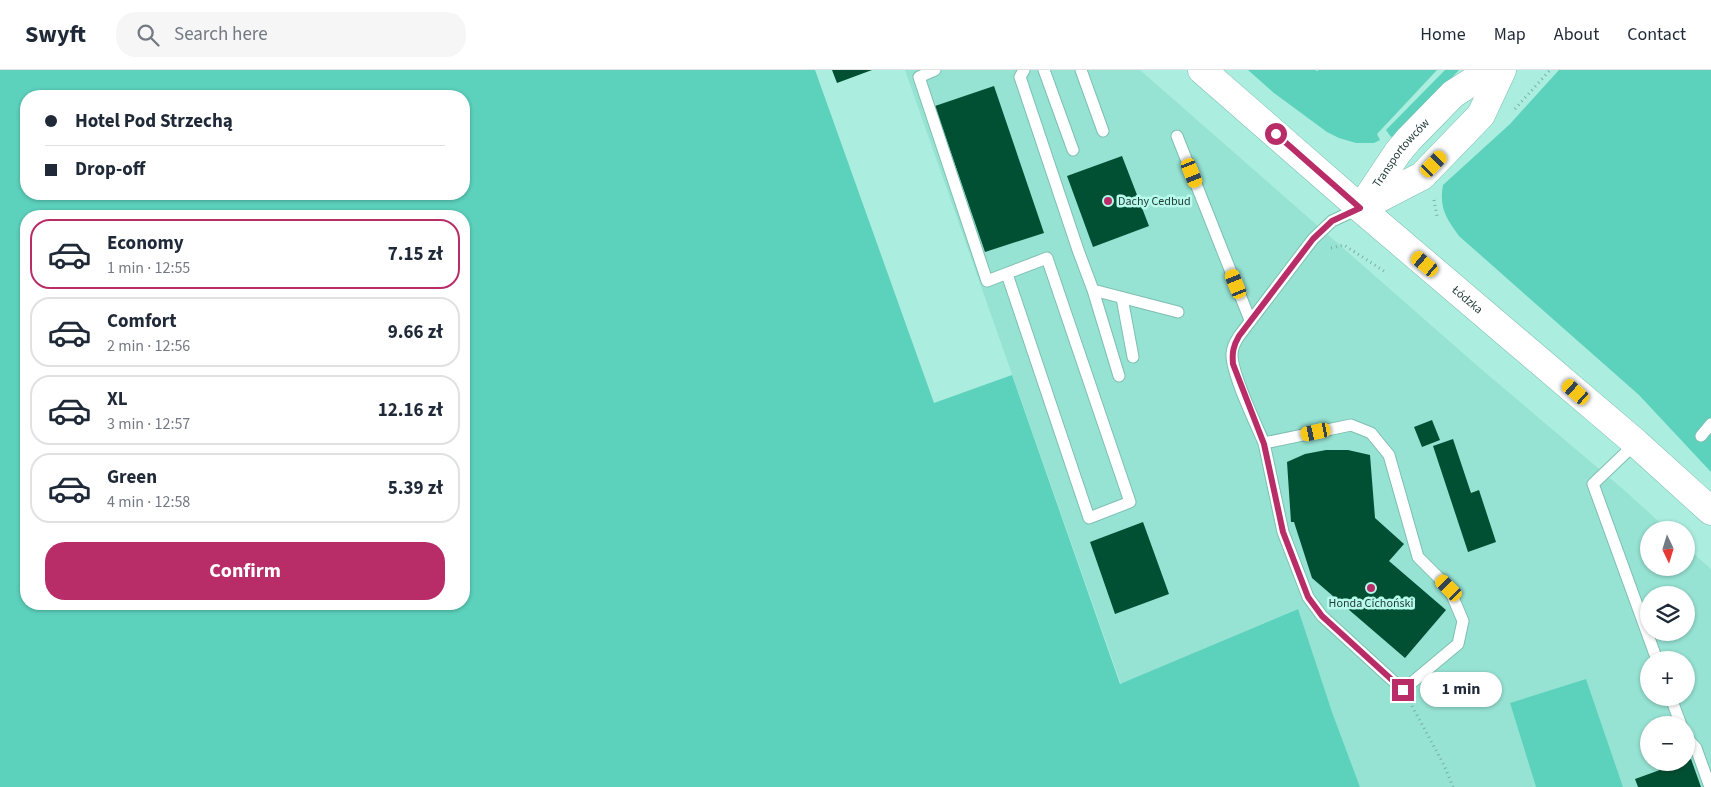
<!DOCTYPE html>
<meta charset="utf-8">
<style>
:root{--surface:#fff;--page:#f6f6f7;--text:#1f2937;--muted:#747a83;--line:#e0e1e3;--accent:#b82d68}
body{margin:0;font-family:"Source Sans 3",sans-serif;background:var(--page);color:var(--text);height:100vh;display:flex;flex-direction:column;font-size:19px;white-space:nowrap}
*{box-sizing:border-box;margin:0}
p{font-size:16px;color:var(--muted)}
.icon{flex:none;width:28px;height:28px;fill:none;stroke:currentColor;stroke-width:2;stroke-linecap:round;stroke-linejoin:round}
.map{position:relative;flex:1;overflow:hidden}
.drawer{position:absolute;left:20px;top:140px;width:450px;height:400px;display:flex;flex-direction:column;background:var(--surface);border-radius:20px;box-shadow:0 1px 4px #0004}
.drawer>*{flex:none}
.top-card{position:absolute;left:20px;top:20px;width:450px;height:110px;border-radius:20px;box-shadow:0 1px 4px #0004;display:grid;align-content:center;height:110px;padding:0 25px;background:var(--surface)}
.needle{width:32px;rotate:176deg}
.tools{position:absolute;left:1640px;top:451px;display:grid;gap:10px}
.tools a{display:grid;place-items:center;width:55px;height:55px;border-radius:50%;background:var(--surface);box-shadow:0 1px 4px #0004;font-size:25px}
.end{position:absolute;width:22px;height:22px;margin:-11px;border:6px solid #b82d68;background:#fff;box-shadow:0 0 0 2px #fff}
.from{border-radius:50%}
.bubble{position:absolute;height:35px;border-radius:18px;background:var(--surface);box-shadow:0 1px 4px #0004;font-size:16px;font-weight:700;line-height:35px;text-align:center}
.car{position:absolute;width:15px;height:30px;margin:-15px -8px;border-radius:6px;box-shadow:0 0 4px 1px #0007;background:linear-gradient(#f5c518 24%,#345 0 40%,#f5c518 0 76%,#345 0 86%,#f5c518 0)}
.top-card b{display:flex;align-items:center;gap:18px;height:48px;font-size:19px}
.top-card b+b{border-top:1px solid var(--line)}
.top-card i{width:12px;height:12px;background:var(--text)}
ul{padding:9px 0 0;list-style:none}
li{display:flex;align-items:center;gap:15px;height:70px;margin:0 10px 8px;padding:0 15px;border:2px solid var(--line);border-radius:20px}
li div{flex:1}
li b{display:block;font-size:19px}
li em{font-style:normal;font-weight:700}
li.current{border-color:var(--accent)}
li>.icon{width:45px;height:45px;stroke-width:1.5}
.cta{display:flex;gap:10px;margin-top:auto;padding:10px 25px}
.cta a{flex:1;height:58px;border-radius:20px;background:var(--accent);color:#fff;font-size:20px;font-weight:700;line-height:58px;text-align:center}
header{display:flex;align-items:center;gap:30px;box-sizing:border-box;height:70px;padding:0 25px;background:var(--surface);border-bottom:1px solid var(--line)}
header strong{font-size:24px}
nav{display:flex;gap:28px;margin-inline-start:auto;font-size:18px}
.search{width:350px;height:45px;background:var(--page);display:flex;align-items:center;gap:12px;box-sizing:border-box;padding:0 18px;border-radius:20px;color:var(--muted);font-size:19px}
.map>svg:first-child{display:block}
.built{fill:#96e2d3;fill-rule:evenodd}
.green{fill:#5cd1bc;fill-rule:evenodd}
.building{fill:#025033}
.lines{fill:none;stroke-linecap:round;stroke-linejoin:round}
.service-casing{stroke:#7ebfb2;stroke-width:13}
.tertiary-casing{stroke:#7ebfb2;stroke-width:29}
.primary-casing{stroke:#7ebfb2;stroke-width:29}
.path{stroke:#7bafa5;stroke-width:3;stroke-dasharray:1 4;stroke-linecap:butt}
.service{stroke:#fff;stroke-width:11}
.tertiary{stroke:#fff;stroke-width:28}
.primary{stroke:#fff;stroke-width:28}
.route{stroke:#b82d68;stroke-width:6}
.poi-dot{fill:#b82d68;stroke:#b8fbed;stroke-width:2}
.labels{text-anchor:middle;stroke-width:5;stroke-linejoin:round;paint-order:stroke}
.street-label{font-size:12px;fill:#213c37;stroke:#b8fbed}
.poi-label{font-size:12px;fill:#213c37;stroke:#b8fbed;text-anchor:start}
</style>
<header>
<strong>Swyft</strong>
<div class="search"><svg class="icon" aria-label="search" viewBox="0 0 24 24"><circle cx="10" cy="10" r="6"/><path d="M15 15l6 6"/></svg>Search here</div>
<nav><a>Home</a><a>Map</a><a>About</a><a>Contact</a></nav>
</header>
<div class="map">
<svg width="1711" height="717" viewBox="0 0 1711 717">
<rect width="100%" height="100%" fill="#abeddf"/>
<path class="built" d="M905,0H1140L1481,299L1624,420L1668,460H1649V498H1686V477L1711,499V717H1623L1586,609L1510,633L1536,717H1360L1332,642L1297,539L1121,614ZM1649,525H1686V562H1649ZM1649,590H1686V628H1649ZM1649,655H1686V692H1649Z"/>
<path class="green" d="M0,0H815L934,333L1012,305L1120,614L1298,539L1332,642L1360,717H0ZM26,26H464V124H26ZM26,146H464V534H26Z
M1248,0H1315L1317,1L1319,0H1437L1377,64L1380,70L1374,73H1356L1339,68L1327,62L1274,23Z
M1445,0H1459L1399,63L1391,67L1386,60Z
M1559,0H1711V402L1639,325L1459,166C1446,148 1439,138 1443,115L1510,54Z
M1586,609L1623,717H1536L1510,633Z"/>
<path class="building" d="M832,0H872L837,13Z
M994,16L1044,163L985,182L935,36Z
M1122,86L1149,156L1093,177L1067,106Z
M1432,350L1440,370L1422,377L1414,357Z
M1453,369L1471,423L1479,420L1496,472L1468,482L1433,376Z
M1326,380H1348L1370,385L1375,448L1404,474L1389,491L1446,540L1405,588L1312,508L1294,452H1291L1287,392L1305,384Z
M1143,452L1169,524L1115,544L1090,472Z
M1691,689L1701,717H1638L1635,709L1682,692H1686V691Z"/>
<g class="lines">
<g class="service-casing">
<path id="service" d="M935,0L919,7L987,211L1047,188L1130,432L1089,448L1007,204
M1024,0L1020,7L1078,180L1093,220L1178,242
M1044,0L1073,80
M1081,0L1103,61
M1177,66L1250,250
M1093,220L1119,306
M1122,228L1133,287
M1701,366L1711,354
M1264,373L1283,462L1308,527L1322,546L1403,620L1458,574L1463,551L1449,518L1418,487L1389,385L1371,363L1351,355L1264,373C1256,354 1231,303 1232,284C1232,277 1235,272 1239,266L1313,169L1332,151L1360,138
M1636,373L1593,414L1657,590
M1671,628L1681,655
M1686,667L1696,678L1710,717"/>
</g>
<g class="tertiary-casing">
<g id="tertiary">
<path id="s1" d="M1362,136L1398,82L1409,69L1453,24L1490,0"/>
<path d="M1360,138L1422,106L1481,45L1502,0"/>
</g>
</g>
<g class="primary-casing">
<g id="primary">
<path id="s2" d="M1202,0L1360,138L1636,373L1711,441"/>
</g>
</g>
<path class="path" d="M1515,39L1550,0
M1434,130L1437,146
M1331,178L1344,175L1387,203
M1412,636L1444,695L1453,717"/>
<use href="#service" class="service"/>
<use href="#tertiary" class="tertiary"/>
<use href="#primary" class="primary"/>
</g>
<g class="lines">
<path class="route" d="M1276,64L1360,138L1332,151L1313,169L1239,266C1233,276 1232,283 1233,294L1264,374L1283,462L1308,527L1322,546L1403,620"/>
</g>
<g class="poi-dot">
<circle cx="1108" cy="131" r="5"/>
<circle cx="1371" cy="518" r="5"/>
</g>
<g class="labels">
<g class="street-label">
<text dy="4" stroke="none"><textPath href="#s1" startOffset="66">Transportowców</textPath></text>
<text dy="4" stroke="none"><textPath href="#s2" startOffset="351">Łódzka</textPath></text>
</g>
<g class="poi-label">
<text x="1118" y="135">Dachy Cedbud</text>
<text x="1371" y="537" text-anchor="middle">Honda Cichoński</text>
</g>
</g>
</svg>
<div class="tools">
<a><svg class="needle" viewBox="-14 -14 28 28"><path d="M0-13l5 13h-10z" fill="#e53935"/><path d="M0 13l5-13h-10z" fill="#747a83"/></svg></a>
<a><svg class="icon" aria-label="layers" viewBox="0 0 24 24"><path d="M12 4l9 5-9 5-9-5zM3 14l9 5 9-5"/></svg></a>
<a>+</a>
<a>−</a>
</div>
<i class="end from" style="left:1276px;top:64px"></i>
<i class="end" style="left:1403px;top:620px"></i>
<div class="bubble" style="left:1420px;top:602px;width:82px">1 min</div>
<i class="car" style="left:1434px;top:94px;rotate:44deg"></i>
<i class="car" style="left:1192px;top:103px;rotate:158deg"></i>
<i class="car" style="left:1425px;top:194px;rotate:310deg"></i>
<i class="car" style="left:1236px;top:214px;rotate:338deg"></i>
<i class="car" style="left:1576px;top:322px;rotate:311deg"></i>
<i class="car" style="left:1316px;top:362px;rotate:258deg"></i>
<i class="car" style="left:1449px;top:518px;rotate:315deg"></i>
<div class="top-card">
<b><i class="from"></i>Hotel Pod Strzechą</b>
<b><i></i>Drop-off</b>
</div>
<section class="drawer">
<ul>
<li class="current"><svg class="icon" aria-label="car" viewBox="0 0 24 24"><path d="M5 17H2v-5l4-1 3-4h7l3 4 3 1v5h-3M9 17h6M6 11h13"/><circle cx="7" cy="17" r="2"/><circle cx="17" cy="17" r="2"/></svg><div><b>Economy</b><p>1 min · 12:55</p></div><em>7.15 zł</em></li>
<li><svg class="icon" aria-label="car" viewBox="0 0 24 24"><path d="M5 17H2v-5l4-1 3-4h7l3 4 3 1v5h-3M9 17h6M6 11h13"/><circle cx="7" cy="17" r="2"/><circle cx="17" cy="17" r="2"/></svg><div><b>Comfort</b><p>2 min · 12:56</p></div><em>9.66 zł</em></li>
<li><svg class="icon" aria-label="car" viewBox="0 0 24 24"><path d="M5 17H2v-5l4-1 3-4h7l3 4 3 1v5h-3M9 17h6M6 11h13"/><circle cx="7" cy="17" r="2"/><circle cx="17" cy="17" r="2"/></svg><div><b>XL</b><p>3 min · 12:57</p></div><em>12.16 zł</em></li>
<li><svg class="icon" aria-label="car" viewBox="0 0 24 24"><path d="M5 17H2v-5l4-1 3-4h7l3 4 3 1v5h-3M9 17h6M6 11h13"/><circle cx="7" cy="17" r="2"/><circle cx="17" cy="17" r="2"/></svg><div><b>Green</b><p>4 min · 12:58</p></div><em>5.39 zł</em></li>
</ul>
<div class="cta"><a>Confirm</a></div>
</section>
</div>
